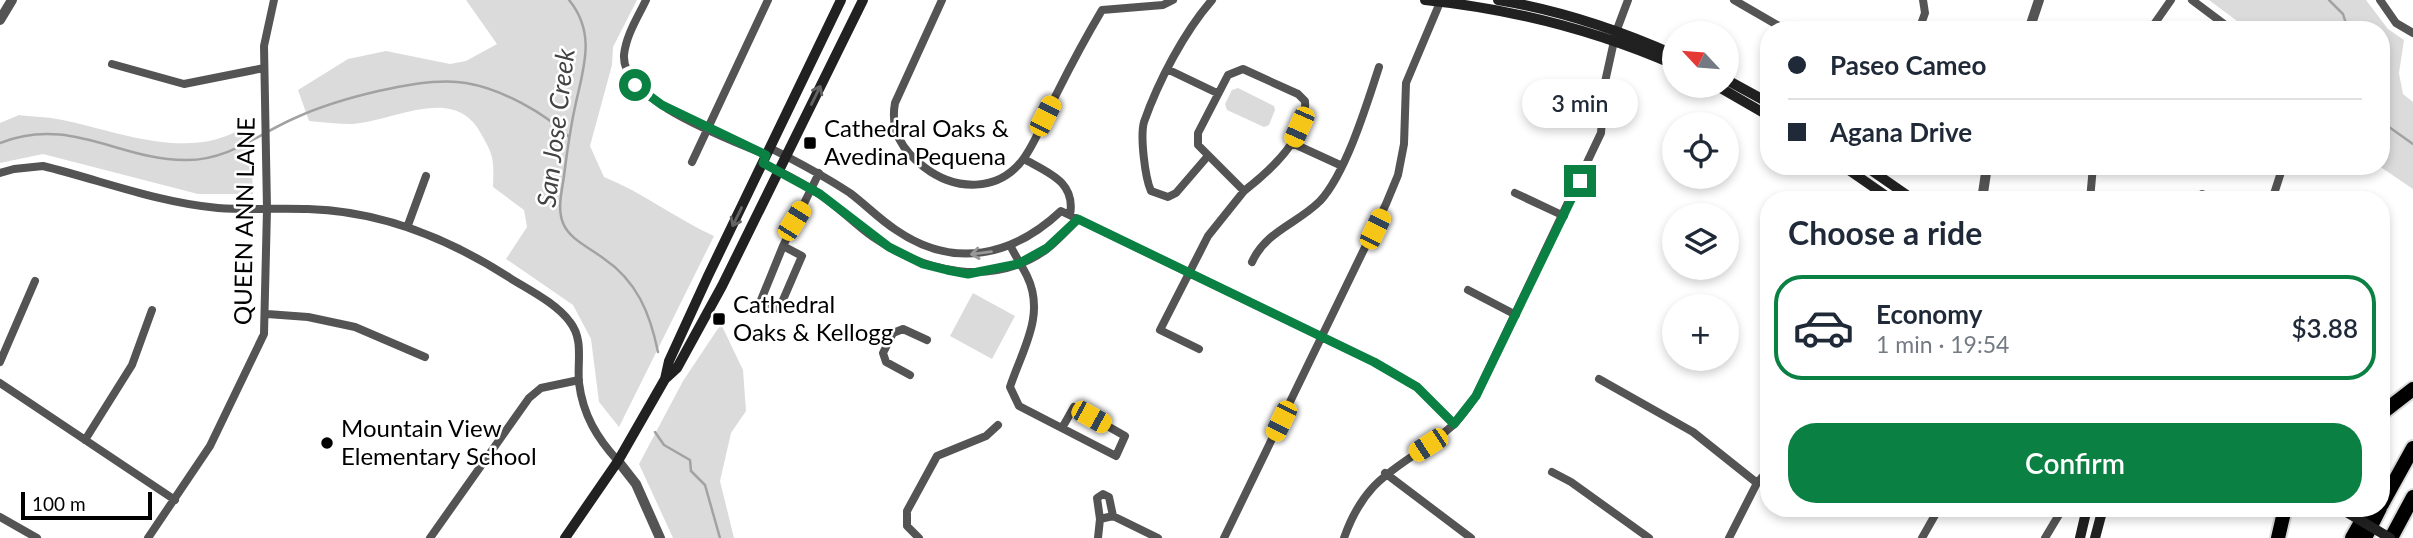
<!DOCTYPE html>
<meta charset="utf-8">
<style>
:root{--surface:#fff;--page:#f6f6f7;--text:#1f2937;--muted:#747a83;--line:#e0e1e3;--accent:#0b8043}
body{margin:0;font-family:Lato,sans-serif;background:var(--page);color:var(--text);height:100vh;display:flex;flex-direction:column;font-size:26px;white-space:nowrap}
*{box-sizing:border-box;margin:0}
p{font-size:23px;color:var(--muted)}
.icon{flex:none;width:38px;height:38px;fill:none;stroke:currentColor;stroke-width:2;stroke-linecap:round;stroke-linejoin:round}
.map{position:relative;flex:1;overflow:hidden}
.details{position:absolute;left:1760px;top:191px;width:630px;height:326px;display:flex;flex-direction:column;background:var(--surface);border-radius:28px;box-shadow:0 4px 10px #0003}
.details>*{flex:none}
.guide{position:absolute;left:1760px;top:21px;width:630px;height:154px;border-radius:28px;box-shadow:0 4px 10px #0003;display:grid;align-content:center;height:154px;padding:0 28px;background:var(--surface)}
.needle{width:46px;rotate:296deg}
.tools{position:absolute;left:1662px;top:21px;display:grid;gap:14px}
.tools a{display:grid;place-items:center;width:77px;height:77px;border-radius:50%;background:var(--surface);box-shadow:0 4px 10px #0003;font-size:35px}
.scale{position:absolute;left:21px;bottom:18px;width:131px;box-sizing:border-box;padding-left:7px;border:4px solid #000;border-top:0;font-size:19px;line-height:24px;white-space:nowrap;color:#000;-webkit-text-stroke:5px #fff;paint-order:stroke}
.end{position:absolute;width:32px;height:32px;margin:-16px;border:9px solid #0b8043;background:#fff;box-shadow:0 0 0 4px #fff}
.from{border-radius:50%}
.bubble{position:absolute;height:49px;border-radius:24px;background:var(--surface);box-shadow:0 4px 10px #0003;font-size:23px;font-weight:600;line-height:49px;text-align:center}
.car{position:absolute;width:21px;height:42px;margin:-21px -10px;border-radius:9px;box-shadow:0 0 5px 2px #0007;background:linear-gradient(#f5c518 24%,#345 0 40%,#f5c518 0 76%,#345 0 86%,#f5c518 0)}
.guide b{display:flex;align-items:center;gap:24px;height:66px;font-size:26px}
.guide b+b{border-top:2px solid var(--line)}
.guide i{width:18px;height:18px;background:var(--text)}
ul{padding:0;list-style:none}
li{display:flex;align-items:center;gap:21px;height:105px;margin:0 14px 10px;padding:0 14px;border:4px solid transparent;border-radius:28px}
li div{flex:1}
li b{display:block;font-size:26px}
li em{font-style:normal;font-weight:600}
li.on{border-color:var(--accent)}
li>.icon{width:63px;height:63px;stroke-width:1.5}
h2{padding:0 28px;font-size:32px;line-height:84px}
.primary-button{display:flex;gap:14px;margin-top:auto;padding:14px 28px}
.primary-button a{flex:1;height:80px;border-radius:28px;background:var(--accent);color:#fff;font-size:28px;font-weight:600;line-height:80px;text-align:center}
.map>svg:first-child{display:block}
.green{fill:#dbdbdb}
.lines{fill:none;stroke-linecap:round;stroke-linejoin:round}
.stream{stroke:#a2a2a2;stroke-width:2.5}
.motorway-casing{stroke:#dbdbdb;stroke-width:18}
.minor{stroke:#545454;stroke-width:8}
.tertiary{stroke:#545454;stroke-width:10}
.secondary{stroke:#212121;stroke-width:10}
.motorway{stroke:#000;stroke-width:14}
.secondary-bridge{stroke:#212121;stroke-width:10}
.oneway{stroke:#646464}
.oneway2{stroke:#989898}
.route{stroke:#0b8043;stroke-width:9}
.poi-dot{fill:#000;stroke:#fff;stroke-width:2.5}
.labels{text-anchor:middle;stroke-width:5;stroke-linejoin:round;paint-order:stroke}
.poi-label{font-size:24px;fill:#000;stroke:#fff;text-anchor:start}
.street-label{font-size:24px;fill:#000;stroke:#fff}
.water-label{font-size:26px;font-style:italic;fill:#434343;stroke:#fff}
</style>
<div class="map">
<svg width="2413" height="538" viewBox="0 0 2413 538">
<rect width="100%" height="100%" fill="#fff"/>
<path class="green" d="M466,0H637L613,47L612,65L590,146L604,177C644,193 676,219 714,236L619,427L599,402L591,339L573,305L506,259L527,227L524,210L493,187C494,159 494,156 480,132C453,84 393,122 352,124C338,124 323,122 309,121L298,90L348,59L386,51L450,64L466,61L497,44Z
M2209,0H2366L2388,29L2404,40L2399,73L2403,94L2413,102V189L2379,166H2382V30H2249Z
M1238,88L1274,106L1275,110L1269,125L1264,127L1227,110L1225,104L1232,90Z
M19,115C35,117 52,117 67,121C127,134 196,163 250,123L253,194H198L43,154L0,163V123Z
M973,293L1015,316L992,359L950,336Z
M721,324L743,370L746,411L731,433L720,481L734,538H673L639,464L683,381Z"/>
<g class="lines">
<path class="stream" d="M569,0C597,34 583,69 575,107C570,130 567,152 564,176C562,191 557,208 563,223C569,239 590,248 603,258C637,281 650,313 658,352
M2329,0L2343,14L2348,30
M2382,115L2389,127L2413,144
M0,143C71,115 120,161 187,160C229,160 258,134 295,118C334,100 424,75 466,83C501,89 544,112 569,137
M655,432L664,445L690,460L691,471L705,485L720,538"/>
<g class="motorway-casing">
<path id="motorway" d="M2382,413L2413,389
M2382,504L2413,448
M2278,538L2285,508
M2352,538L2369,508
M2365,538L2380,508
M2391,538L2413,497"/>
</g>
<path class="minor" d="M646,0C638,17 626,35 624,55C621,101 730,139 766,155
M942,0L895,103C890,131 902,150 924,167C955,191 999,193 1024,158C1038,138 1047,112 1058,91C1072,63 1086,37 1102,10L1163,5L1173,0
M1734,0L1786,30
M2192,0L2232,30
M2380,0L2396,23L2413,33
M1919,30L1925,13L1923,0
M2150,30L2171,0
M112,64L184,84L264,68
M1243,69L1298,94L1305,101C1308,137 1270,171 1244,191L1198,145V133L1228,75Z
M1169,70L1217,93
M1559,100L1603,101
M1292,143L1340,165
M770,148C798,162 824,176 850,193C866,205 879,219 896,230C954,270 1013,256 1061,211L1374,362L1417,387L1454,424
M1207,157L1176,193L1168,197L1151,191C1145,178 1140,136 1144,122C1158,82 1184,32 1212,0
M1024,159C1049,173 1076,182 1070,215
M692,162L768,0
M763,163C782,173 802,182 819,194C838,206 854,224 873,237C925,273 993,288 1047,249C1058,240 1068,229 1078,219
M0,173L14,169L43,166C100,180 159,203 218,208C248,210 278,208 308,209C382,211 448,238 510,278C529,290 556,303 570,322C584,340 577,361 579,383C583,415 597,438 618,461
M1515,193L1564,216
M2202,194L2220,200
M2090,200L2093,166
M2272,200L2283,166
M408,225L426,176
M783,246L761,300L779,309L802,256L783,246L819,173
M1011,247C1016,257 1022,266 1027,276C1046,315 1022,350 1010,387L1019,406L1116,456L1125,436L1074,407L1062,428
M1252,262C1266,231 1297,224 1320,201C1346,173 1367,104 1379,67
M1468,290L1516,315
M267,314L308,317L355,327L425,357
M1199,349L1160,330L1208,236L1244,191
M0,362L35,281
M910,375L886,362L883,353L893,333L903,329L927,340
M1599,379L1693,432L1757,483
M0,383L175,500
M85,440L132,365L152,310
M1552,472L1571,482L1649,538
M1385,473L1471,538
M0,517L37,538
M1100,519L1097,498L1103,494L1109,497L1113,516
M148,538L210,446L264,334L267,209L264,46L274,0
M430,538L529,398L541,388L579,380
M919,538L907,526V511L937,456L986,436L998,425
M1098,538L1100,519L1113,516L1158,538
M1224,538L1386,204L1398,175L1404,144L1406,83L1441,0
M1344,538C1368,470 1404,469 1452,426C1461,418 1469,406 1476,396L1601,133L1605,82L1616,32L1628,0
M1729,538L1757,483L1769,469
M1922,538L1939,508
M2045,538L2063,508"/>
<path class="tertiary" d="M0,20L12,0
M2029,30L2039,0
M1982,200L1987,166
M618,461L636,484L660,538"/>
<path class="secondary" d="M1425,0C1512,9 1595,30 1675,65
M1498,0C1558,10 1619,30 1675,55
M1727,80L1769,103
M1717,86L1769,116
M1843,166L1892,200
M1865,166L1914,200
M665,379L677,368L722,286L863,0
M565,538L618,461L665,379L669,361L708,276L841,0
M2080,538L2087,508
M2095,538L2103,508"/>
<use href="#motorway" class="motorway"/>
<path class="secondary-bridge" d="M2343,510L2390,538"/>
</g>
<defs><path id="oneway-shaft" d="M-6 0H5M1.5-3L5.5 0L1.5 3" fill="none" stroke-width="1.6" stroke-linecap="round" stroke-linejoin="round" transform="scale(1.75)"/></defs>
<g class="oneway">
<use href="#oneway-shaft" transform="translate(816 95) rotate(-64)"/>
<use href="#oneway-shaft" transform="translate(737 217) rotate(116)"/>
</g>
<use class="oneway2" href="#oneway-shaft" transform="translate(981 253) rotate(173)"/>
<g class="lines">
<path class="route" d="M635,85L662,105L766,155L763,163L820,194L889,247L923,264L947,270L968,274L1018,264L1047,248L1078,219L1374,362L1417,387L1454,424L1476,396L1580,181"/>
</g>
<g class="poi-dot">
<rect x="803" y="136" width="14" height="14" rx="3.5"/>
<rect x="712" y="312" width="14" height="14" rx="3.5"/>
<circle cx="327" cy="443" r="7"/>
</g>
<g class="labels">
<g class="poi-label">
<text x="824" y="137">Cathedral Oaks &amp;<tspan x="824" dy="28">Avedina Pequena</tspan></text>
<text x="733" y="313">Cathedral<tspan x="733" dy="28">Oaks &amp; Kellogg</tspan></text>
<text x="341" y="437">Mountain View<tspan x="341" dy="28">Elementary School</tspan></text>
</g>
<g class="street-label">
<text transform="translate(245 221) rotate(-89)" y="8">QUEEN ANN LANE</text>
</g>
<g class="water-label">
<text transform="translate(556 128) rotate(-83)" y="9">San Jose Creek</text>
</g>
</g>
</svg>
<div class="tools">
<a><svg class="needle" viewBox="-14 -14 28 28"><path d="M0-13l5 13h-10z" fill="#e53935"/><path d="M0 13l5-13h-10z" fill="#747a83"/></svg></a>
<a><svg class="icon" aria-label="locate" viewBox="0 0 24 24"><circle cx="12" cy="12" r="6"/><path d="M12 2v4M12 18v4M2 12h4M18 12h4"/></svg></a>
<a><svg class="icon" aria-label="layers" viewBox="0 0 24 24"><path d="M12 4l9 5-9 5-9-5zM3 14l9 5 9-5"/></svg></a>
<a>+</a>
</div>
<div class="scale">100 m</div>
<i class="end from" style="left:635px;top:85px"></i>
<i class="end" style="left:1580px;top:181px"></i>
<div class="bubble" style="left:1522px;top:79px;width:116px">3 min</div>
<i class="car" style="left:1045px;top:116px;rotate:27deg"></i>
<i class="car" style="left:1299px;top:127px;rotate:204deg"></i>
<i class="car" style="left:794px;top:221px;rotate:32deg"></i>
<i class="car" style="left:1375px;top:229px;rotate:26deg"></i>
<i class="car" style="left:1091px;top:417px;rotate:119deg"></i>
<i class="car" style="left:1281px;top:421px;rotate:206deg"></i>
<i class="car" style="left:1428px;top:445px;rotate:237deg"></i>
<div class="guide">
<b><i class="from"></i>Paseo Cameo</b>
<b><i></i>Agana Drive</b>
</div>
<section class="details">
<h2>Choose a ride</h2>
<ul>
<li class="on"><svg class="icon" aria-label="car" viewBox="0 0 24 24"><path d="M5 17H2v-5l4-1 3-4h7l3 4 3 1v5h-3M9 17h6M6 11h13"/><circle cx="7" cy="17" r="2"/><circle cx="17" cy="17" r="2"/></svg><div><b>Economy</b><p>1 min · 19:54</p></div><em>$3.88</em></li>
</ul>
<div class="primary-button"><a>Confirm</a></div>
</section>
</div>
